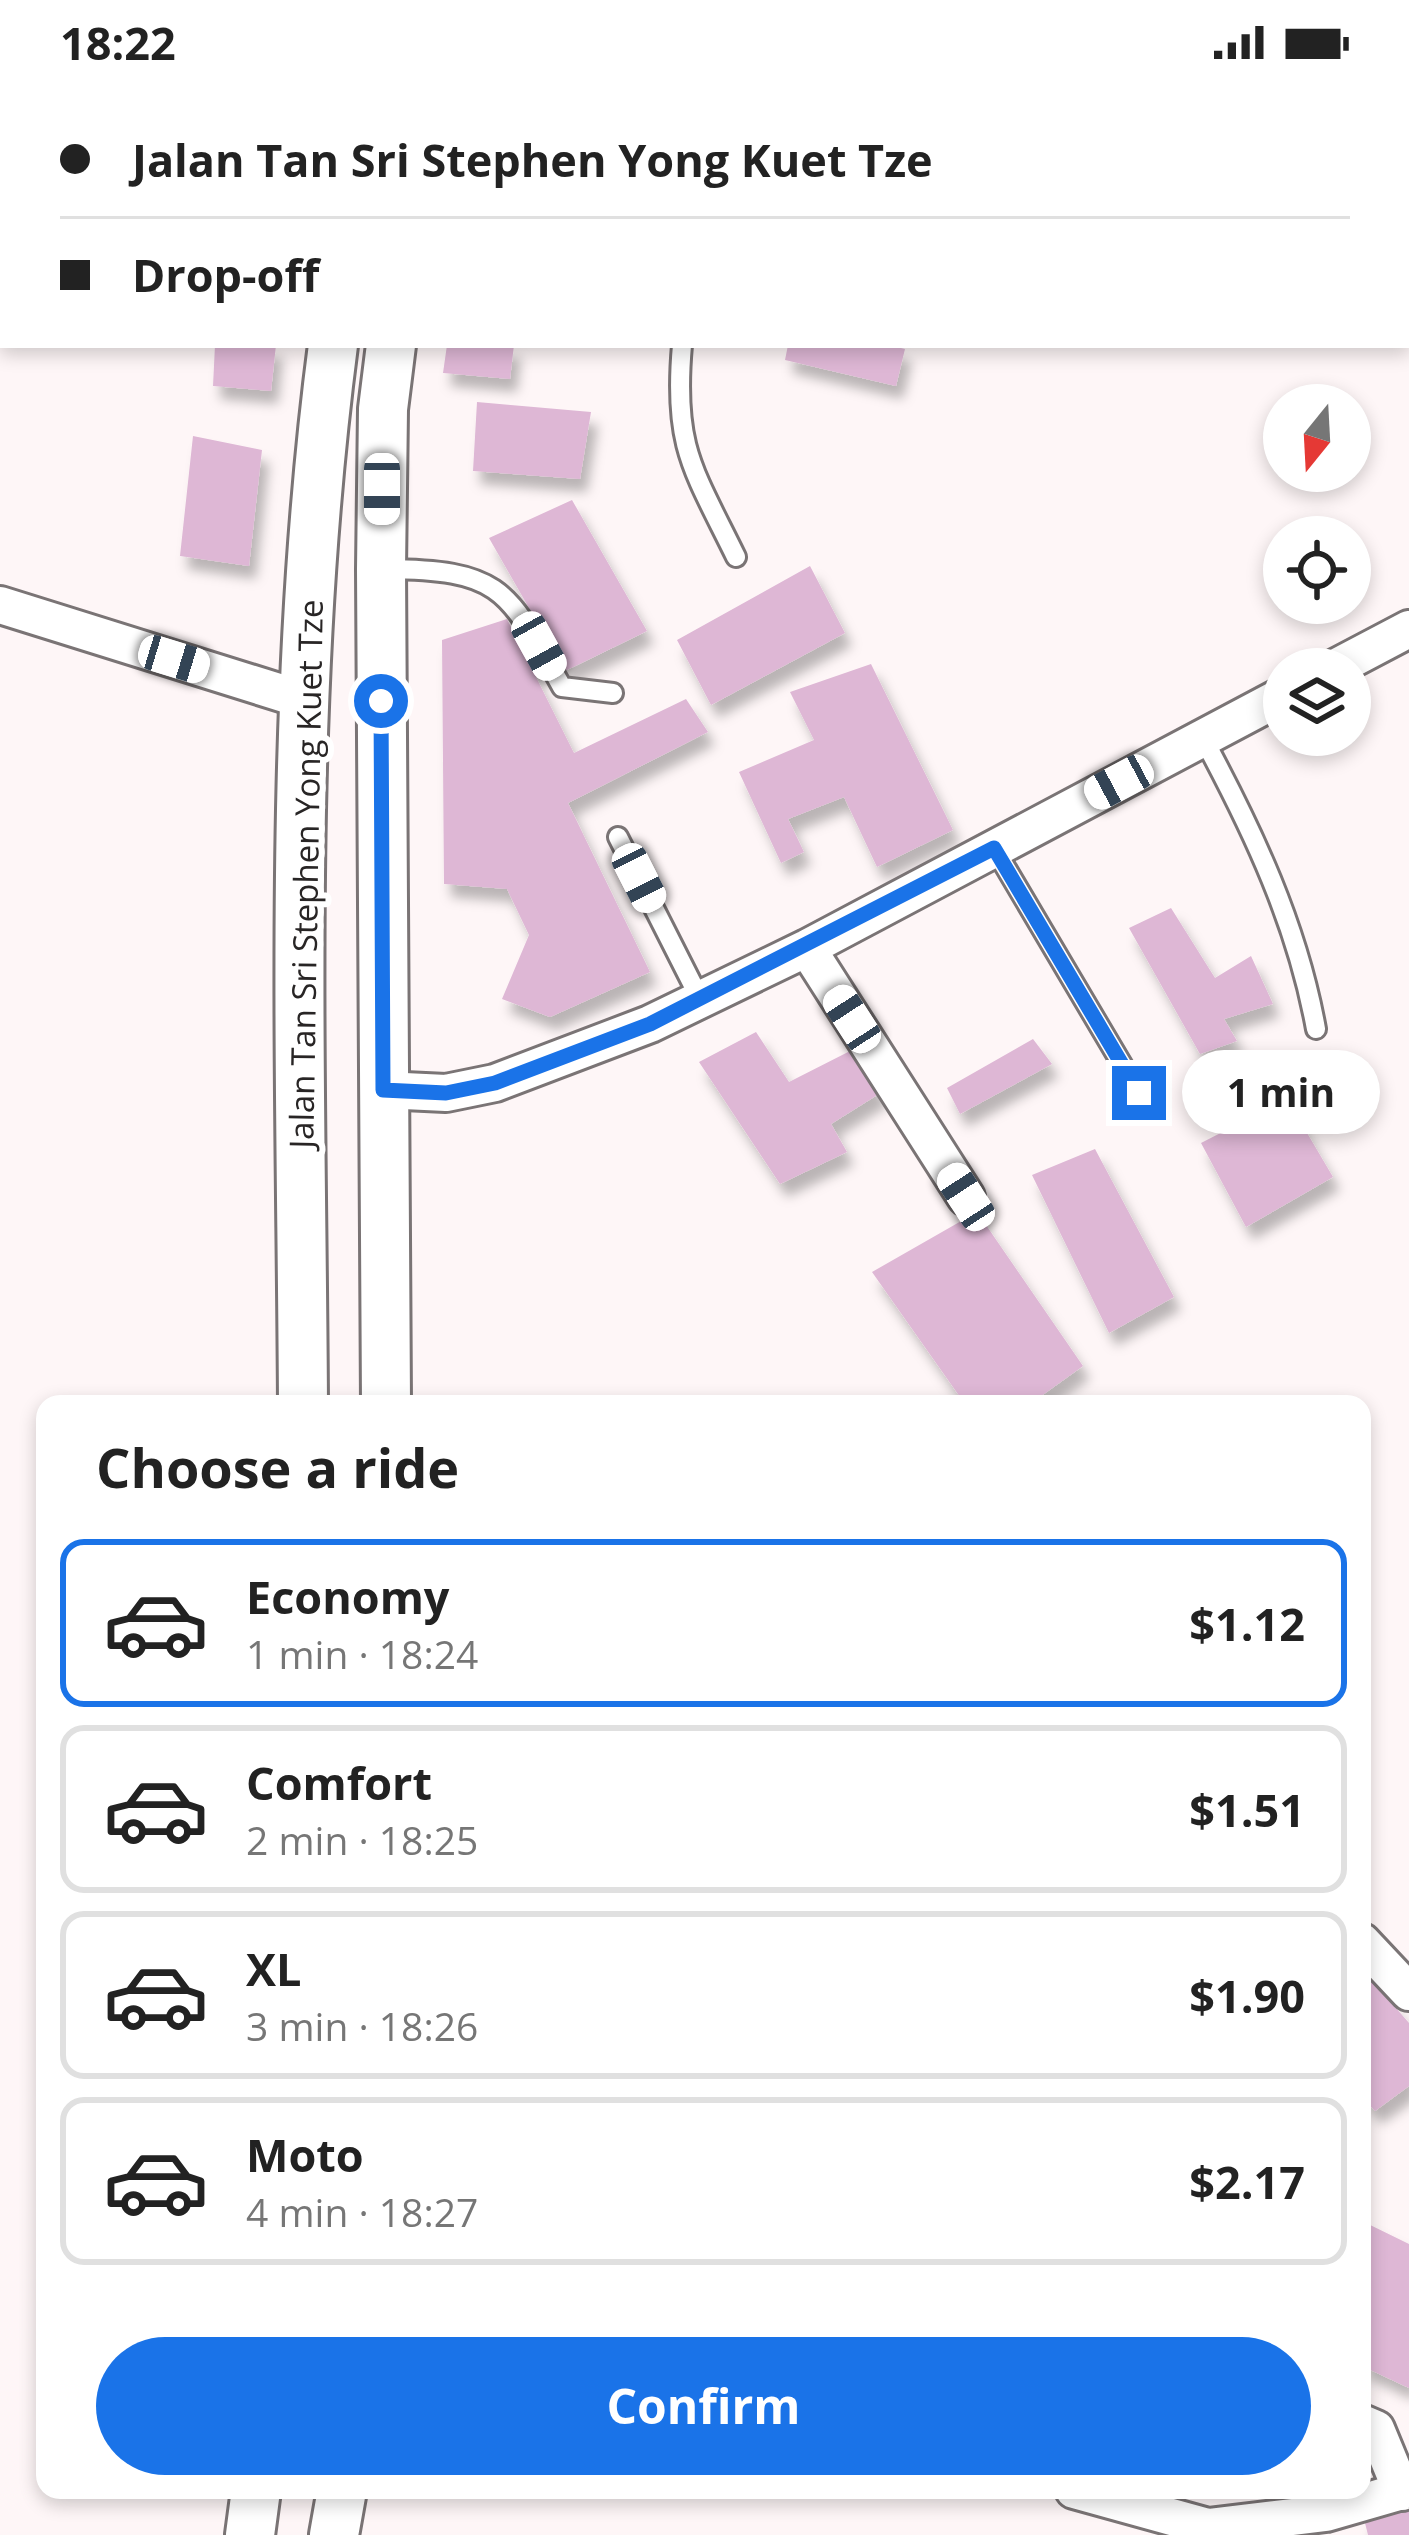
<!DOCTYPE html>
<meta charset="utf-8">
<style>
:root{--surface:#fff;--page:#f6f6f6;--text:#222;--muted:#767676;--line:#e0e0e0;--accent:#1a73e8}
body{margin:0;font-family:"Open Sans",sans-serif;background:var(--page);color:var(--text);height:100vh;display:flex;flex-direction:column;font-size:45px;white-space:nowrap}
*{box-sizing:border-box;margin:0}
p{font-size:39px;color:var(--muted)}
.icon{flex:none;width:66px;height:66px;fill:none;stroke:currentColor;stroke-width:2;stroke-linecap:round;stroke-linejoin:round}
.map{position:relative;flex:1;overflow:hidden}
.side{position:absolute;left:36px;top:1311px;width:1335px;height:1104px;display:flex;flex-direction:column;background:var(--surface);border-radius:24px;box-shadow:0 6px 18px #0003}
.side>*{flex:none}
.guide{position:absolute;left:0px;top:0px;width:1410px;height:264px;box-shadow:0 6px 18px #0003;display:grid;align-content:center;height:264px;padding:0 60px;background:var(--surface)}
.needle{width:78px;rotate:198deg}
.controls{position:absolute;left:1263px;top:300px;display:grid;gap:24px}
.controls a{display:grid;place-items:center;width:108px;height:108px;border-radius:50%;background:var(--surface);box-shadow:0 6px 18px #0003;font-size:60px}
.end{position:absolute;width:54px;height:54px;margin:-27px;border:15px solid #1a73e8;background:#fff;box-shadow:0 0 0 6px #fff}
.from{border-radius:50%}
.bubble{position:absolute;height:84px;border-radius:42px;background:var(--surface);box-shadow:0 6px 18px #0003;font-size:39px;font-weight:700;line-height:84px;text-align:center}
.car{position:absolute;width:36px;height:72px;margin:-36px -18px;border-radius:15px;box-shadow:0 0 9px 3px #0007;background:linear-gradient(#fff 24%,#345 0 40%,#fff 0 76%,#345 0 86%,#fff 0)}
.guide b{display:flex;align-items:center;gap:42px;height:114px;font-size:45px}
.guide b+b{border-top:3px solid var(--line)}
.guide i{width:30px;height:30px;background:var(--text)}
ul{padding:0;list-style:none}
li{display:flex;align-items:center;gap:36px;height:168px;margin:0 24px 18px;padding:0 36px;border:6px solid var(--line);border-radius:24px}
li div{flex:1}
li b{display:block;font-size:45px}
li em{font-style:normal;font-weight:700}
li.selected{border-color:var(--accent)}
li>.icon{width:108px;height:108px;stroke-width:1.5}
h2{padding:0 60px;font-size:54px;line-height:144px}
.action{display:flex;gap:24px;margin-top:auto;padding:24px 60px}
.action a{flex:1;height:138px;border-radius:72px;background:var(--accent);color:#fff;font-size:48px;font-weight:700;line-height:138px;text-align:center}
.status{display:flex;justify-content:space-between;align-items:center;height:84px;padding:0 60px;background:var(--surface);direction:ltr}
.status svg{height:33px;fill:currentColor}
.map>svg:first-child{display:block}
.building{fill:#deb7d5;filter:url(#shadow)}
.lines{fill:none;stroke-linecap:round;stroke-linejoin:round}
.service-casing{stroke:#7a7475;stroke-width:24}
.minor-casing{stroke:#7a7475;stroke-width:42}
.secondary-casing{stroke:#7a7475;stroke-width:54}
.service{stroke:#fff;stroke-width:18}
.minor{stroke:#fff;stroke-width:36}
.secondary{stroke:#fff;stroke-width:48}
.route{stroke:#1a73e8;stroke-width:15}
.labels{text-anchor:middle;stroke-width:12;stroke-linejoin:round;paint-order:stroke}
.street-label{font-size:33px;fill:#282525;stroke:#fff}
</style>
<div class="status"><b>18:22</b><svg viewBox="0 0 49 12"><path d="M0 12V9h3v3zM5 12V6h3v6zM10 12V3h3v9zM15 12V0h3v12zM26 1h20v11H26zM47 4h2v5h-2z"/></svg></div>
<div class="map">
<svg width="1409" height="2451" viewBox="0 0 1409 2451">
<defs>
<filter id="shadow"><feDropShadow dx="7" dy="13" stdDeviation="6" flood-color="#0004"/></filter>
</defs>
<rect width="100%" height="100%" fill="#fef6f7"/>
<path class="building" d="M215,261H276L271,307L213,302Z
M447,261H514L510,295L443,289Z
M788,261H889L905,265L896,302L785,276Z
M477,318L591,328L580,395L473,387Z
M193,352L262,366L249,482L180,472Z
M572,416L647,547L565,587L489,454Z
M810,482L845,549L711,621L677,556Z
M507,535L574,669L686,615L708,648L568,719L650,888L550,933L502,915L529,851L507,805L444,800L442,556Z
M871,580L953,746L877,783L844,713L788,735L804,768L781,779L739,688L814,656L790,608Z
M1171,824L1215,894L1251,872L1273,920L1224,935L1237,957L1200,970L1129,844Z
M756,948L789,998L854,965L882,1008L831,1040L847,1068L780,1100L699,978Z
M1033,955L1052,980L960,1030L947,1004Z
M1287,1015L1333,1093L1246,1143L1201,1059Z
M1095,1065L1174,1213L1109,1249L1032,1091Z
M977,1128L1083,1282L1030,1320H965L872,1188Z
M1362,1885L1409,1939V2002L1375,2027L1362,2013Z
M1362,2137L1409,2160V2304L1362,2282Z
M1409,2423V2451H1368L1364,2435Z"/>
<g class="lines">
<g class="service-casing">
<path id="service" d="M682,261C673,363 693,385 736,473
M386,485C504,486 508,507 562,603L613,609
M1203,654C1253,747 1297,840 1316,945
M618,753L701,917
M994,764L1139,1009"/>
</g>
<g class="minor-casing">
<path id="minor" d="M0,521L304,616
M1333,585L1409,545
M807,864L966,1113
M383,1006L446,1009L495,999L650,940L807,864L1284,611
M1362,1858L1409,1908
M1362,2339L1376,2345L1402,2408
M1074,2406L1208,2443L1326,2429L1409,2405"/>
</g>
<g class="secondary-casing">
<path id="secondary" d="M368,3V0
M425,3L426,0
M303,1320C301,967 287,612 333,261
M386,1320L381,485L383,325L391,261
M250,2451L256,2406
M334,2451L342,2406"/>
</g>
<use href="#service" class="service"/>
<use href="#minor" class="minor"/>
<use href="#secondary" class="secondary"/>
</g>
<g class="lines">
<path class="route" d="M381,617L383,1006L446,1009L495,999L650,940L994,764L1139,1009"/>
</g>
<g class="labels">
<g class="street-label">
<text transform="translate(306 790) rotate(-89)" y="12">Jalan Tan Sri Stephen Yong Kuet Tze</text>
</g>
</g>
</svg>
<div class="controls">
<a><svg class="needle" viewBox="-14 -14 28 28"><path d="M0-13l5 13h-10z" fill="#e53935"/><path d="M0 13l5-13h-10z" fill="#767676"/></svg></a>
<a><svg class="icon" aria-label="locate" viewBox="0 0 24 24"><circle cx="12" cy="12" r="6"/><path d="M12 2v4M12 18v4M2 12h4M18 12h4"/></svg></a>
<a><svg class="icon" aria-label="layers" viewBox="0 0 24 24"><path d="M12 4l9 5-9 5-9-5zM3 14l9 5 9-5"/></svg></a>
</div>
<i class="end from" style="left:381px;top:617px"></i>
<i class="end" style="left:1139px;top:1009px"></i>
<div class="bubble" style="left:1182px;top:966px;width:198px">1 min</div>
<i class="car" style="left:382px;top:405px;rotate:180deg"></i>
<i class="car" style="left:539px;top:562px;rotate:151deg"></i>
<i class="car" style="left:174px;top:575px;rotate:107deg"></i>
<i class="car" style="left:1119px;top:698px;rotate:242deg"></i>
<i class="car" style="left:639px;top:794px;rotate:153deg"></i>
<i class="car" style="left:852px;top:935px;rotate:327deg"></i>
<i class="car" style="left:966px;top:1113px;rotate:327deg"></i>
<div class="guide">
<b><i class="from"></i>Jalan Tan Sri Stephen Yong Kuet Tze</b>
<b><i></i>Drop-off</b>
</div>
<section class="side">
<h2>Choose a ride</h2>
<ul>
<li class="selected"><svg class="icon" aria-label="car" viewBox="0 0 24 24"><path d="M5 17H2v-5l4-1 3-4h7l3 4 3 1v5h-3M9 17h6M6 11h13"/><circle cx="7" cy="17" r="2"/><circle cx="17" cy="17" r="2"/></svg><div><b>Economy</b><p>1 min · 18:24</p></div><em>$1.12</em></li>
<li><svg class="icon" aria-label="car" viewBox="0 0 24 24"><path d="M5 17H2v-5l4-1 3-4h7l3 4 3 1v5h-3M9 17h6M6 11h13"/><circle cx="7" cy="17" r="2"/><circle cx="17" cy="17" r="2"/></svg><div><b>Comfort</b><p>2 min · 18:25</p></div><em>$1.51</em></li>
<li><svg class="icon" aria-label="car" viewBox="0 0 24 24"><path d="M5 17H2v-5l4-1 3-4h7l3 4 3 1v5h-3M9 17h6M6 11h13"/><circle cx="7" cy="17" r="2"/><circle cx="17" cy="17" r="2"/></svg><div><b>XL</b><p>3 min · 18:26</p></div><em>$1.90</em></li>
<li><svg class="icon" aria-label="car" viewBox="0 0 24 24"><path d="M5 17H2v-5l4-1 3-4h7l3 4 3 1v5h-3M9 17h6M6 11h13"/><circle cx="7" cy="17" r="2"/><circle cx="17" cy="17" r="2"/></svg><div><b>Moto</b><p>4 min · 18:27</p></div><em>$2.17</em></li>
</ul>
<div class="action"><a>Confirm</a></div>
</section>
</div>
